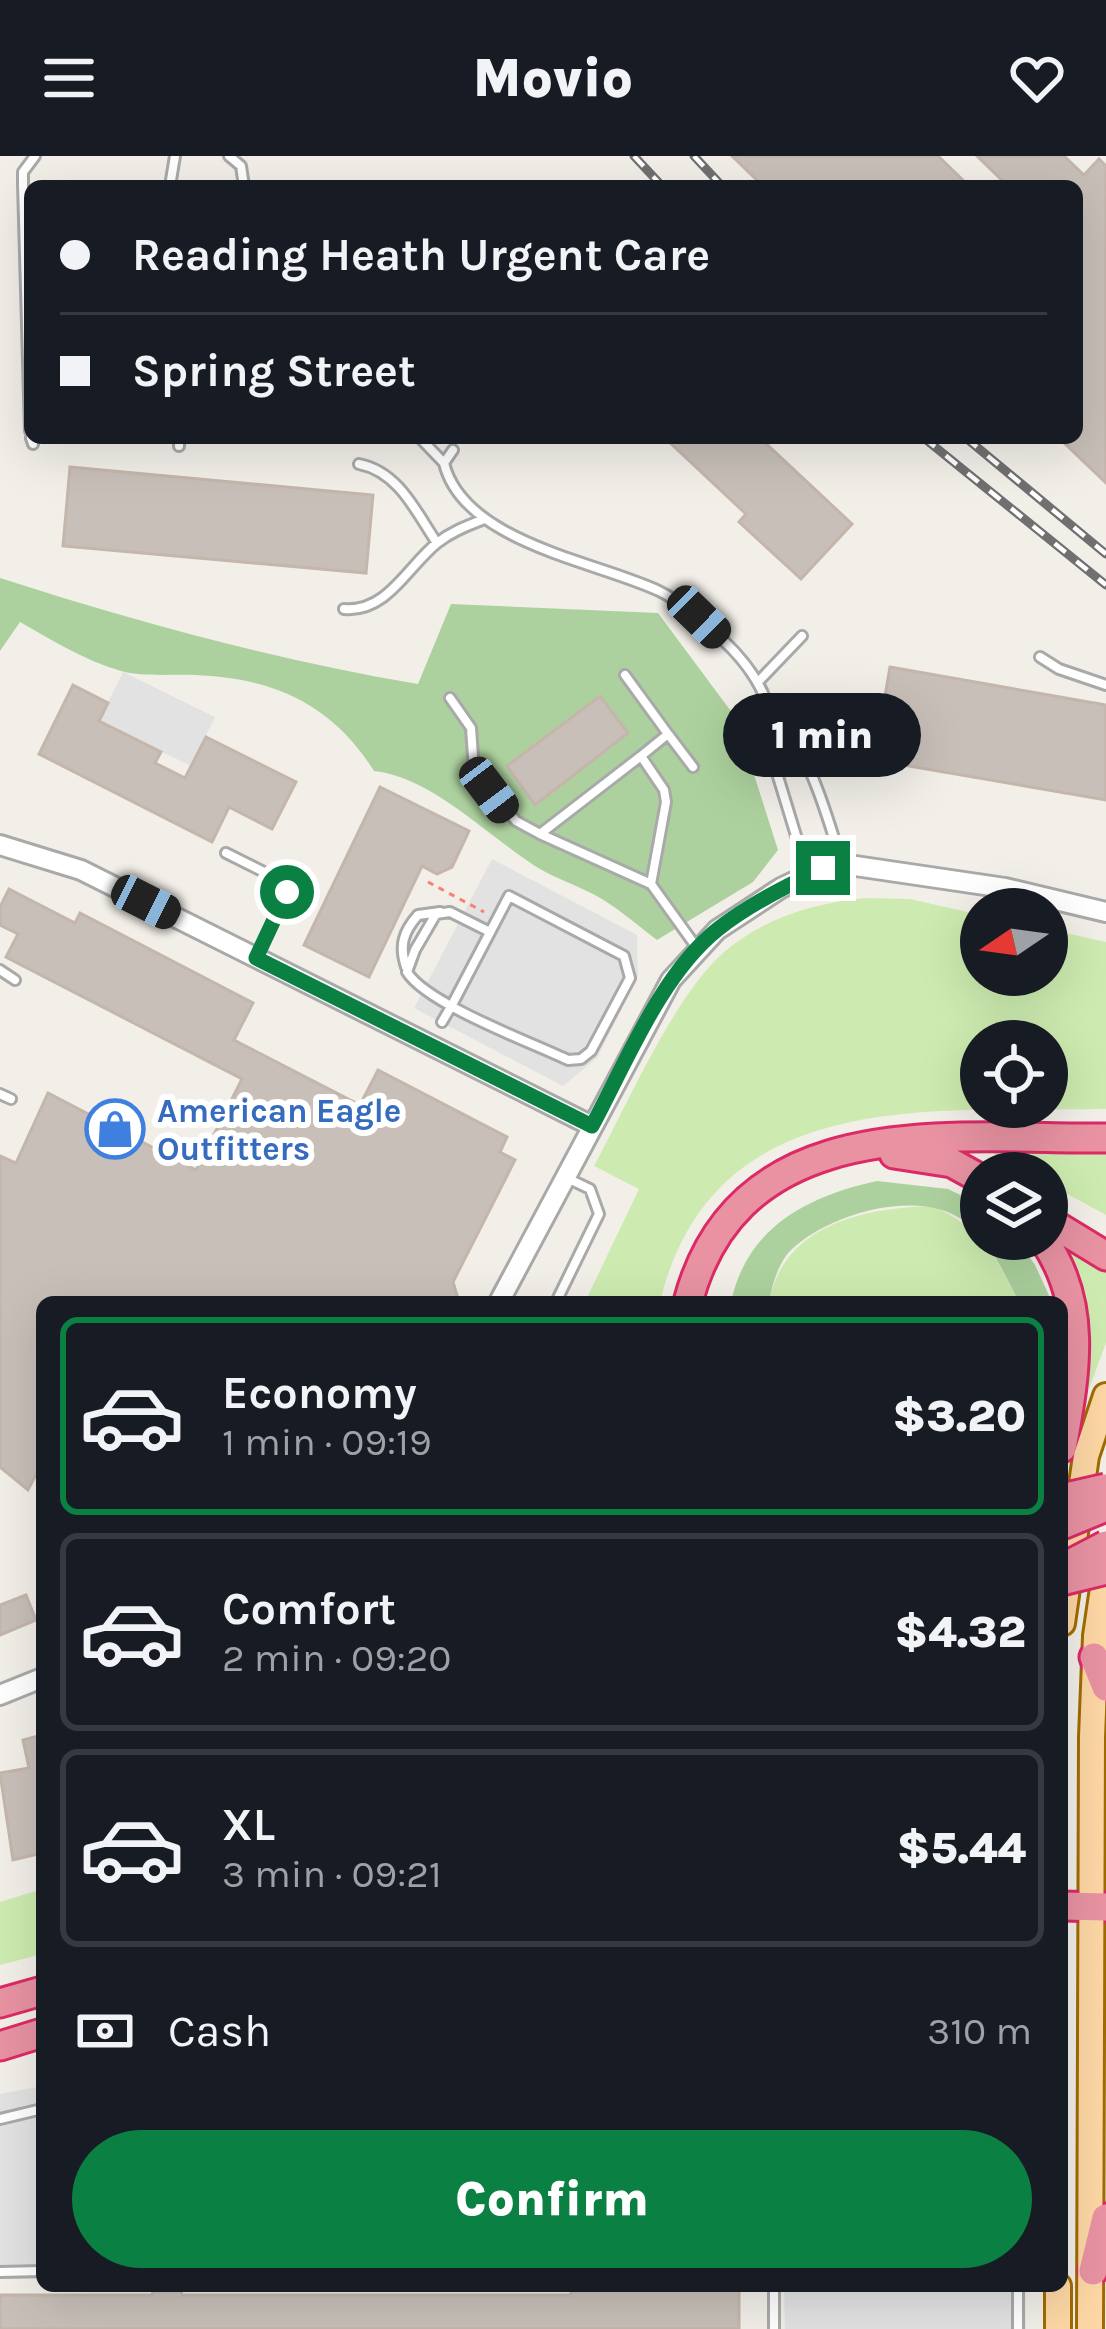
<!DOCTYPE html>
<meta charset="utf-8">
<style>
:root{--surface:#171b24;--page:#242831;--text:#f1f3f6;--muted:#9ea1a6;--line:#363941;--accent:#0b8043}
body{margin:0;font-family:Karla,sans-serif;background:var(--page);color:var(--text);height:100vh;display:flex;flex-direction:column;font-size:45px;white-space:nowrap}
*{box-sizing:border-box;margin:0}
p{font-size:39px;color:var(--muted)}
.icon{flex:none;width:66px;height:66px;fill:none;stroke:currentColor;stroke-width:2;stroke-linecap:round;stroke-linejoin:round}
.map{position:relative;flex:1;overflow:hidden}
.side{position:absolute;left:36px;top:1140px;width:1032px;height:996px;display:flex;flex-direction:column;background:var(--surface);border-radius:18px;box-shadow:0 12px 48px #0002}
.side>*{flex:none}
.hud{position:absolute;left:24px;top:24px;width:1059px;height:264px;border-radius:18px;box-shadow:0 12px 48px #0002;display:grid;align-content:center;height:264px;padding:0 36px;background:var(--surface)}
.needle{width:78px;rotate:257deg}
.tools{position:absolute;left:960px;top:732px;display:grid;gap:24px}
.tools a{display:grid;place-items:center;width:108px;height:108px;border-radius:50%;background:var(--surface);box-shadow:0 12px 48px #0002;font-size:60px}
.end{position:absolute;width:54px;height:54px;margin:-27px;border:15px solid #0b8043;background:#fff;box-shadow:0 0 0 6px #fff}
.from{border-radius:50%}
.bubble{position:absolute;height:84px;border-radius:42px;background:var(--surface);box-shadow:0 12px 48px #0002;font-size:39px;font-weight:800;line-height:84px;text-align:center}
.car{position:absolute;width:36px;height:72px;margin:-36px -18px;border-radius:15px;box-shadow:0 0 9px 3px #0007;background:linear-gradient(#222 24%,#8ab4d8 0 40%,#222 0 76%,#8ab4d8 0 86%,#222 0)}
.hud b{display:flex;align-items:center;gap:42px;height:114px;font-size:45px}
.hud b+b{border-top:3px solid var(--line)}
.hud i{width:30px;height:30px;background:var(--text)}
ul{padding:21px 0 0;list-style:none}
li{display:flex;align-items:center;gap:36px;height:198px;margin:0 24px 18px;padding:0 12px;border:6px solid var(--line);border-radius:18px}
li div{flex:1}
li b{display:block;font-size:45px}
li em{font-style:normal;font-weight:800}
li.current{border-color:var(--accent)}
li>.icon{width:108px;height:108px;stroke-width:1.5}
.pay{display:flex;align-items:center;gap:30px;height:132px;padding:0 36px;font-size:45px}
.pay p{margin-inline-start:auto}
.cta{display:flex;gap:24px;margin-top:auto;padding:24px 36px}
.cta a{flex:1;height:138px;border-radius:72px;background:var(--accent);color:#fff;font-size:48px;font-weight:800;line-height:138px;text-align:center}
header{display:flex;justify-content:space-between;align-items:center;height:156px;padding:0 36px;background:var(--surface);font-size:54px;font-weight:800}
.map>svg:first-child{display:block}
.grass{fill:#cdebb0;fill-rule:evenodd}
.forest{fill:#add19e}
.parking{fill:#e2e2e2}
.building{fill:#c7bfb8;stroke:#c4b6ab;stroke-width:3}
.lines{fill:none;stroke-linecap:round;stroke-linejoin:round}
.service-casing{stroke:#a9a9a9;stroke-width:14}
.tertiary-casing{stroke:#a9a9a9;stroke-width:24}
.primary-casing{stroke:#a06b00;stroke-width:30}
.motorway-casing{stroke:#dc2a67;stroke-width:33}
.path{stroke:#fa8072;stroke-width:3;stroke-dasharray:6 6;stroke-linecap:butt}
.service{stroke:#fff;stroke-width:8}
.tertiary{stroke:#fff;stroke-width:18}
.primary{stroke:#fcd6a4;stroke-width:24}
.motorway{stroke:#e892a2;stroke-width:27}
.rail-casing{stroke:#707070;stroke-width:9}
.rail{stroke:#fff;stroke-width:4.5;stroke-dasharray:14;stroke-linecap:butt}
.motorway-bridge-casing{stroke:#dc2a67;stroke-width:33;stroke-linecap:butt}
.motorway-bridge{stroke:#e892a2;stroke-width:27}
.route{stroke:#0b8043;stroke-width:15}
.labels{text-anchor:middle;stroke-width:12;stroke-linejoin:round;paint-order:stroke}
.shop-label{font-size:33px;font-weight:bold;fill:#366cbe;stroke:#fff;text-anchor:start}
</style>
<header><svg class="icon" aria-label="menu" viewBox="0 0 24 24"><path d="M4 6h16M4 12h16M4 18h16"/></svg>Movio<svg class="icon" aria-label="heart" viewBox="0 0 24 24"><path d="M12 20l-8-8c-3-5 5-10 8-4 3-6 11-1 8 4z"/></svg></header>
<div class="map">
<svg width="1106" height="2173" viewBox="0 0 1106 2173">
<rect width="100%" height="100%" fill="#f2efe9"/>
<path class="grass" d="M866,742L910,743L981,759V819H1047V773L1106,786V953C929,956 713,929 660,1146H585L639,1033L594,1010C626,951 674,840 723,797C763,762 814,747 866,742ZM1047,885V951H981V885Z
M1106,993V1059L1047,1027V1017H1029L987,994Z
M933,1050C983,1074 994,1097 1019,1146H769C784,1068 864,1052 933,1050Z
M1073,1094L1106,1113V1187L1083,1249C1087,1222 1092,1196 1089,1170C1086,1146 1068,1116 1073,1094Z
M42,1733V1798L0,1809V1746Z"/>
<path class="forest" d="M0,422C137,466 276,504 418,528L451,448L658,457L736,562L778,694L753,726L657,784C637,769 617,751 595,739C576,729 554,722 535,710C487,679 431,621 374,615C332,548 273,522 195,519C172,518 143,521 121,515C86,505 51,484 20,466L0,495Z
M877,1025L948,1033L981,1049V1083H1017L1035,1109L1052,1146H1019C1005,1119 992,1089 969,1069C925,1029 828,1057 790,1095C778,1108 772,1129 769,1146H731C747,1071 808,1040 877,1025Z"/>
<path class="parking" d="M123,516L215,561L191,610L99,565Z
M492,703L637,779L638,820L597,902L563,930L414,852Z
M42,1930V2123H0V1938Z
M784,2130H1025L1026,2173H785Z"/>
<path class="building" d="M732,0H938L969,30H763Z
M977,0H1064L1084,19L1099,3L1106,10V327L1059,282H1077V30H1008Z
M665,282H760L852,368L801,423L739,366L746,358Z
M70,311L373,339L366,417L63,390Z
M890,511L1106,549V644L874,604Z
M73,529L108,547L99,565L161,596L155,607L185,622L206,581L296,626L272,673L229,651L212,686L39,598Z
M600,540L628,577L535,649L507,610Z
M380,631L469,675L452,711L437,718L422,710L369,821L304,789Z
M9,733L75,767L80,757L253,847L234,884L360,949L378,914L507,981L500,996L515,1004L453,1126L459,1146H42V1307L28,1334L0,1311V1000L16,1007L48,937L196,1014L242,923L6,801L18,778L0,769V751Z
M26,1439L36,1464L0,1479V1449Z
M42,1579V1697L13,1704L0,1617L29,1612L23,1584Z
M155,2130H180L182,2139H570L573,2132H739V2173H0V2139H152Z"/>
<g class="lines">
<g class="service-casing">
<path id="service" d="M229,0L241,10L244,30
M170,30L175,0
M30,275L23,28V16L35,0
M31,282L33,288
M179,282V290
M420,282L444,307
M453,294L444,307C463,386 595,405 659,435C684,447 705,468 725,486C747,507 766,534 772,565C773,573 769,581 769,591L808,719
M359,308C399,316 416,356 437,387
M344,453C387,457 408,410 437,387C451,376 466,370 482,364
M1040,501L1059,513L1106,529
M625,519L668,578L641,600
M758,526L802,480
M450,542L471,572L474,614L516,665L540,678
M774,570C806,577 832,677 842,708
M668,578L693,611
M226,697L286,727L287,736L257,801
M651,728L540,678L641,600L664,634L666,646L651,728L697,792
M406,811C399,790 403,776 418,759L440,756
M0,814L15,824
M442,866L452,849L509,740L624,800L630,822L591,895L581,903L568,904C530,886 427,848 407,816L415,794L436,758L450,756L490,776
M0,938L11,943
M556,1146L599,1058L590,1033L569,1023
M0,1963L42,1953
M0,2116L42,2115
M774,2173V2130
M1018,2173V2130"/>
</g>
<g class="tertiary-casing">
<path id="tertiary" d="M0,689L81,714L592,970
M499,1146L671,824L717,774L781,732L823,712L842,708L1005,732L1106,756
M0,1539L42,1522"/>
</g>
<g class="primary-casing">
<path id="primary" d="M1062,1467L1086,1300L1106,1240
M1058,2173V2130
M1090,2173L1092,1581L1096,1480L1106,1412"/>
</g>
<g class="motorway-casing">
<path id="motorway" d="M894,998L952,1007L981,1023
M1047,1064L1106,1100
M1043,1083C1089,1148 1075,1219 1062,1292
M688,1146C739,952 950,983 1106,982
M1094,1501L1106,1531
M1062,1750L1106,1751
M0,1847L42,1835
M0,1890L42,1877
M1093,2115L1106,2062"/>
</g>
<path class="path" d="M428,726L484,756"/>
<use href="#service" class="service"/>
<use href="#tertiary" class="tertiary"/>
<use href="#primary" class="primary"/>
<use href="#motorway" class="motorway"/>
<g class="rail-casing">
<path id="rail" d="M634,0L662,30
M694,0L722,30
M924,282L1106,429
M966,282L1106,398"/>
</g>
<use href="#rail" class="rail"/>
<g class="motorway-bridge-casing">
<path id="motorway-bridge" d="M1062,1342L1106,1332
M1062,1369L1106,1351
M1062,1412L1106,1389
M1062,1425L1106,1414"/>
</g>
<use href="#motorway-bridge" class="motorway-bridge"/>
</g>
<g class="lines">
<path class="route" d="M287,736L256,802L592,970C626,907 661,818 718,773C750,748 787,730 823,712"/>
</g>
<defs>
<g id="shop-ring" transform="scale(3)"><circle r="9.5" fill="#fff" stroke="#3f7fe0" stroke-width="1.5"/><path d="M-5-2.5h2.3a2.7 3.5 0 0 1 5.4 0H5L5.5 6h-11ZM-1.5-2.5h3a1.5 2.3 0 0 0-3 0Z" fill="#3f7fe0"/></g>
</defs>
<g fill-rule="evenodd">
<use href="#shop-ring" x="115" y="973"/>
</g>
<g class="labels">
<g class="shop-label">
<text x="157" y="966">American Eagle<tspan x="157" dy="38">Outfitters</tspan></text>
</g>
</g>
</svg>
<div class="tools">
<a><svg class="needle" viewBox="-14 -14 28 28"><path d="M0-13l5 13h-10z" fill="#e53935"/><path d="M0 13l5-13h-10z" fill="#9ea1a6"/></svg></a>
<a><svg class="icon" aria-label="locate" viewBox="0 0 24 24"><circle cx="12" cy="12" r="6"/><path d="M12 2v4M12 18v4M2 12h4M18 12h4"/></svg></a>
<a><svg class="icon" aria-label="layers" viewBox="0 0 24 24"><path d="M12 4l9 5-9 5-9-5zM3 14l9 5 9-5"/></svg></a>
</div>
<i class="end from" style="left:287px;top:736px"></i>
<i class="end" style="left:823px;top:712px"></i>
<div class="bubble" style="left:723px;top:537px;width:198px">1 min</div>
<i class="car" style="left:699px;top:461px;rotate:134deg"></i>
<i class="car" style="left:489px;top:634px;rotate:143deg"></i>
<i class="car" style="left:146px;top:746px;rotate:117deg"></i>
<div class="hud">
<b><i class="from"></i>Reading Heath Urgent Care</b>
<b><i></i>Spring Street</b>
</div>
<section class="side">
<ul>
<li class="current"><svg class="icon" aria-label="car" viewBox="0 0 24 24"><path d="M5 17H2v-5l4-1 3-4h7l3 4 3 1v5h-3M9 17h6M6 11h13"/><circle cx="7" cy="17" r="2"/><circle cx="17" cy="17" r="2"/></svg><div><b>Economy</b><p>1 min · 09:19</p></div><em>$3.20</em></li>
<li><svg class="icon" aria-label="car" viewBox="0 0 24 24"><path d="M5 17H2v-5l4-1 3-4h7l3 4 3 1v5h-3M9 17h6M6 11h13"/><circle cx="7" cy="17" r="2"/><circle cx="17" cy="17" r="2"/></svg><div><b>Comfort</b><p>2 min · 09:20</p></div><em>$4.32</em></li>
<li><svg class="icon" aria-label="car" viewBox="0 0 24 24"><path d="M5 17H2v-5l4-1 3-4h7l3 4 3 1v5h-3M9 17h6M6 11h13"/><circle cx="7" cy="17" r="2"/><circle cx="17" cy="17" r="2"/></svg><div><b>XL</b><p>3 min · 09:21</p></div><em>$5.44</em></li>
</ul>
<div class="pay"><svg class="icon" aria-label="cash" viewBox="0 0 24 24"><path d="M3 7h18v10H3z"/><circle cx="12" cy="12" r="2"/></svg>Cash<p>310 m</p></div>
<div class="cta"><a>Confirm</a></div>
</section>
</div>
